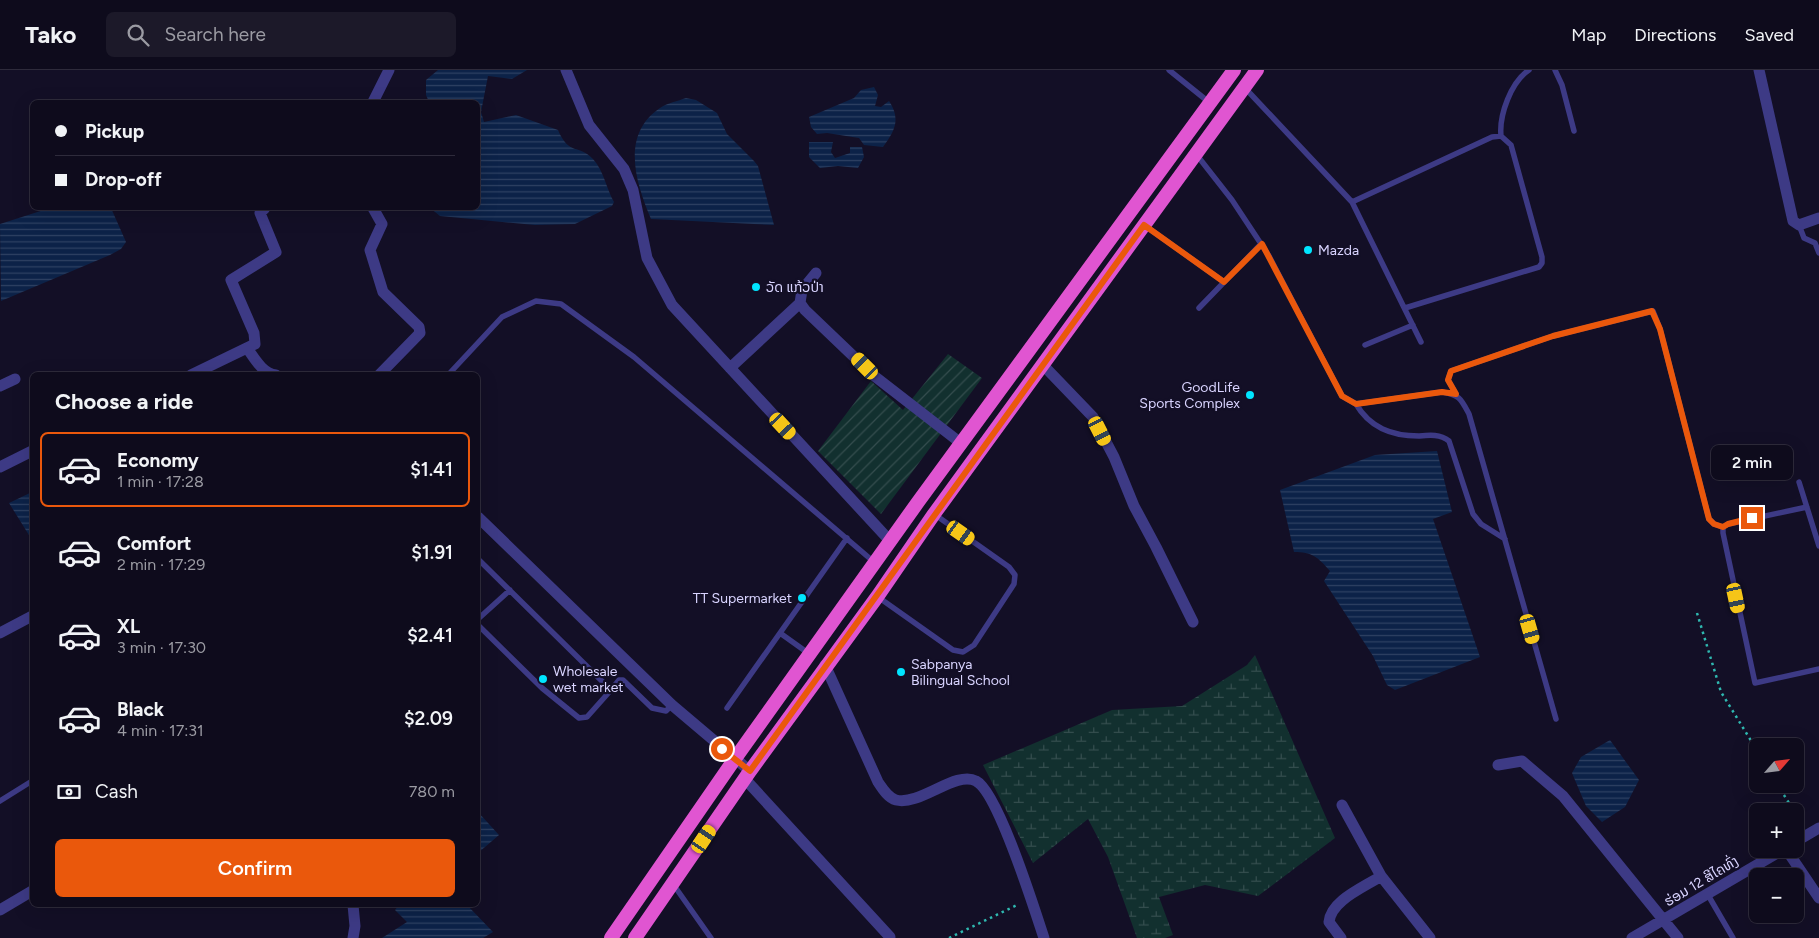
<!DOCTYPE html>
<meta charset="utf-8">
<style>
:root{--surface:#0e0b1c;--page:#1c1929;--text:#f1f3f6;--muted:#9b9ba3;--line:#2e2b3b;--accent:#ea580c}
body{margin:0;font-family:Figtree,"Noto Sans Lao",sans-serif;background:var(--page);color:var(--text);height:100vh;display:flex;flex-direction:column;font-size:19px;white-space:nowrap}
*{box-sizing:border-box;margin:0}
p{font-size:16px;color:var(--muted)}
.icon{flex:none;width:28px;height:28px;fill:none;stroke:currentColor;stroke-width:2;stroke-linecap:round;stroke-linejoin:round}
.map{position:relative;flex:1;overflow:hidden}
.side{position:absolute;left:30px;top:302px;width:450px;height:535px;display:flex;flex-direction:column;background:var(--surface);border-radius:8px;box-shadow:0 5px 20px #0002,0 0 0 1px var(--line)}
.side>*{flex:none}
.guide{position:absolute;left:30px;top:30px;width:450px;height:110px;border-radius:8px;box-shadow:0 5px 20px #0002,0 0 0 1px var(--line);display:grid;align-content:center;height:110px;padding:0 25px;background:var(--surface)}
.needle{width:32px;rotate:62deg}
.fabs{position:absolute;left:1749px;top:668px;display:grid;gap:10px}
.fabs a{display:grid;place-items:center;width:55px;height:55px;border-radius:8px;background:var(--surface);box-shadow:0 5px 20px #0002,0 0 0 1px var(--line);font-size:25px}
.end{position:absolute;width:22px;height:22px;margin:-11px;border:6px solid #ea580c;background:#fff;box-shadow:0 0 0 2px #fff}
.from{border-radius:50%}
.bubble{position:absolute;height:35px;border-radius:8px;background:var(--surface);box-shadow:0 5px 20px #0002,0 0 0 1px var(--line);font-size:16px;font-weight:600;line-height:35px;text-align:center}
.car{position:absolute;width:15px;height:30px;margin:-15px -8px;border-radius:6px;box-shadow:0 0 4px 1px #0007;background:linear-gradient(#f5c518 24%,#345 0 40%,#f5c518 0 76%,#345 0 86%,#f5c518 0)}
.guide b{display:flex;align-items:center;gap:18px;height:48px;font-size:19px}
.guide b+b{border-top:1px solid var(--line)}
.guide i{width:12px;height:12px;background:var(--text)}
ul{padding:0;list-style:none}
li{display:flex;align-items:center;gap:15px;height:75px;margin:0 10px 8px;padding:0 15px;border:2px solid transparent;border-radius:8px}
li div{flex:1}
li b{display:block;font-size:19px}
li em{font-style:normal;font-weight:600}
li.on{border-color:var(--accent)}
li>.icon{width:45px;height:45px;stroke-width:1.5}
h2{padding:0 25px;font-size:22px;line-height:60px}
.pay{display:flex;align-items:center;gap:12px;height:55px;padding:0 25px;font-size:19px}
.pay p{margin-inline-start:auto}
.cta{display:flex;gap:10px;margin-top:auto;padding:10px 25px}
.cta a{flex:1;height:58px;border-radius:8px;background:var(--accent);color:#fff;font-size:20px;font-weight:600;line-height:58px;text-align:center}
header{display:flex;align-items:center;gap:30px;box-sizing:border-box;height:70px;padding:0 25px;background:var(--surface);border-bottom:1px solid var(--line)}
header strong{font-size:24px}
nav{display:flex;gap:28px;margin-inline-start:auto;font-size:18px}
.search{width:350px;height:45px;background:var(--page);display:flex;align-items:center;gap:12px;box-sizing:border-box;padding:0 18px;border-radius:8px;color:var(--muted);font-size:19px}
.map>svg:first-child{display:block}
.wetland{fill:url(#wetland-marsh)}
.garden{fill:url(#garden-furrows)}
.water{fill:url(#water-rules)}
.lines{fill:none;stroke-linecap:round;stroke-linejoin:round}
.path{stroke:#2fb8b0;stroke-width:2.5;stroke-dasharray:2.5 4;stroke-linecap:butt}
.service{stroke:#3d3a85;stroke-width:5.5}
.minor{stroke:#3d3a85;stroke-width:11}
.trunk{stroke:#e055d1;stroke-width:14}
.route{stroke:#ea580c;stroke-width:6}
.poi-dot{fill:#00e5ff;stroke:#130f26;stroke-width:2}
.labels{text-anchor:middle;stroke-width:4.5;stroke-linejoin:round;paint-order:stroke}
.poi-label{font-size:14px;fill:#d9d4ff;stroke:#130f26;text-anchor:start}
.street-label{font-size:14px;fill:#d9d4ff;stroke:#130f26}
</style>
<header>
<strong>Tako</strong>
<div class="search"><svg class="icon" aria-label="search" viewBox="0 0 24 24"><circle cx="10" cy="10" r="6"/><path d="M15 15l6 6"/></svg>Search here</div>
<nav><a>Map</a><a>Directions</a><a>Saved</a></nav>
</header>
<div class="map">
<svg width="1819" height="868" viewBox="0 0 1819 868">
<defs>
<pattern id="wetland-marsh" width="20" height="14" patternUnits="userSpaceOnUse" patternTransform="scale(1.25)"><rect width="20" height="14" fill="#12302f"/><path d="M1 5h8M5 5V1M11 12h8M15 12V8" fill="none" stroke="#344d4e"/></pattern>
<pattern id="garden-furrows" width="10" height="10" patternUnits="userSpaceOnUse" patternTransform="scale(1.25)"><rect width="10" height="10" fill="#12302f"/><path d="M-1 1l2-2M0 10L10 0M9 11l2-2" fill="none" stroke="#344d4e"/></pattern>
<pattern id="water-rules" width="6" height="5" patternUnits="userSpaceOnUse" patternTransform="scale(1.25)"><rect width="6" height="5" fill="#0c2248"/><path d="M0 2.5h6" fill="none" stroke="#2f4163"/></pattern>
</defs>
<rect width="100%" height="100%" fill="#130f26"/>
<path class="wetland" d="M1255,585L1335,768L1258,826L1205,815L1159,827L1173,865L1165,868H1137L1108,787L1088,749L1033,793L983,695L1112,640L1182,636L1247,595Z"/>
<path class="garden" d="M948,284L982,308L881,444L818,381L871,311L903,340Z"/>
<path class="water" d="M438,0H527L512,9L488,6L481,42L484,52L516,45L558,60C569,86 579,74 593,89C604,101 606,118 614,132L612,136L575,154L535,155L440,146L430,138H478V32H429L426,25V10Z
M874,17L878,25L875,36L881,37L889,31C901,49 895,61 883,77L864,75L859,68L827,63L817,64L811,57L809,47L854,28L861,20Z
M686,28L696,30L717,43L727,64L754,91L758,96L774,155L651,149C636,113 620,65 660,38C667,33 678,31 686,28Z
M809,72H833L831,82L835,88L850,83V77H862L864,87L858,98L838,96L820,98L809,87Z
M50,138H111L126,172L121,179L110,185L1,231L0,154Z
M1437,381L1452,442L1433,449L1480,587L1395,620L1387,615L1373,586L1324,511L1330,501C1318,487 1312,482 1294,482L1280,420L1375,385Z
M32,422V470L9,433Z
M1610,670L1639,710L1625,737L1602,752L1586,736L1572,703L1581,687Z
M478,742L499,765L478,783Z
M399,835H467L493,862L483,868H382L407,852L395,840Z"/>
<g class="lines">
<path class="path" d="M1697,543L1721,622L1758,682
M1777,714L1794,741
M1795,743L1802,754
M949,868L1019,834"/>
<path class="service" d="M1169,0L1210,33
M1555,0L1562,15L1574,61
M1245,18L1352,132L1421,272
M1501,66C1499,45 1511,12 1529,0
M1196,84L1232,130L1269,186L1342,326L1356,334L1442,322C1460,325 1461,329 1469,344L1556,649
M1352,132L1492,67L1501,66L1511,75L1542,187V193L1539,197L1405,238
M1144,155L1224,212
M1799,155L1804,168L1815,173L1819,183
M1199,238L1261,174
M1365,275L1413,255
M448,305L502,247L536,231L561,234L634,287L874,492
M1456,324L1448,310L1451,301L1553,266L1653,241L1660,259L1709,449L1714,454L1723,457
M1356,334C1370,358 1392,366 1419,366C1430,365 1440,364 1449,371L1473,444L1481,454L1505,469
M1799,412L1819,476
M1807,437L1728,454L1723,457V463L1755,613L1819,599
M478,489L611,620L619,610H623L652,638L666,641L672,635
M878,527L953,580L963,582L974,575L1014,514L1015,505L1009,497L934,444
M478,549L510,520
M478,555L542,618L579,648L587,647L611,620
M780,563L808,583
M727,638L847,468
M0,731L32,711
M673,814L711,868
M1708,825L1733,868"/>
<path class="minor" d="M566,0L589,55L624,99L633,120L647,188L672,235L891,472
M1759,0L1793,151L1799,155L1819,148
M373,32L389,0
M373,138L382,154L370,180L383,222L419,257L420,263L379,305
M816,203L802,220L800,233L805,240L873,305L962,374
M247,278C255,289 262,303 276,305
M1043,295L1093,347L1114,387L1134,436L1156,477L1193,552
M730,298L800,233
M191,305L255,274L254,263L231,210L276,182L260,143L265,138
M0,316L15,309
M0,397L32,381
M478,447L672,635L750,701
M0,563L32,546
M825,595L878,712C882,718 888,728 896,730C920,736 956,700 976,711C998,722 1035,841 1044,868
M1498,695L1522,691L1563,726L1678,868
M745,709L890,867
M1342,735L1381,806L1430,868
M1795,772L1819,758
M1786,779L1819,828
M0,840L32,821
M353,868L355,856L353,835
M1341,868L1329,852C1331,830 1365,817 1381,806
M1632,868L1784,779"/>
<path class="trunk" d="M611,868L734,690L918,432L1234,0
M635,868L750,701L877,527L934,444L1257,0"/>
</g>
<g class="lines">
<path class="route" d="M722,679L750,701L1144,155L1224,212L1262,174L1342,326L1356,334L1442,322L1456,324L1448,310L1451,301L1553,266L1652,241L1660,259L1709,449L1714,454L1723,457L1728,454L1752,448"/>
</g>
<g class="poi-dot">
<circle cx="1308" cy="180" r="5"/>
<circle cx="756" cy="217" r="5"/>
<circle cx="1250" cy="325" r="5"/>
<circle cx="802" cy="528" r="5"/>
<circle cx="901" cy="602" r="5"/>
<circle cx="543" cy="609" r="5"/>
</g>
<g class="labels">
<g class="poi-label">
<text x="1318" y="185">Mazda</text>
<text x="766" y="222">ວັດ ແກ້ວປ່າ</text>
<text x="1240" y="322" text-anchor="end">GoodLife<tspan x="1240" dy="16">Sports Complex</tspan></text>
<text x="792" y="533" text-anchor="end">TT Supermarket</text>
<text x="911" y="599">Sabpanya<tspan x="911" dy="16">Bilingual School</tspan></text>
<text x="553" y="606">Wholesale<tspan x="553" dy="16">wet market</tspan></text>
</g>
<g class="street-label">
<text transform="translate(1701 811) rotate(-31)" y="5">ຮ່ອມ 12 ສີໄຄທົ່ງ</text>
</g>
</g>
</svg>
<div class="fabs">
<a><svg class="needle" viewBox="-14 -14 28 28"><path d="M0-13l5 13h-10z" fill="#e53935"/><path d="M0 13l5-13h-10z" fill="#9b9ba3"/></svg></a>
<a>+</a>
<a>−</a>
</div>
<i class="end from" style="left:722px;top:679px"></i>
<i class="end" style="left:1752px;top:448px"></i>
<div class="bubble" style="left:1711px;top:375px;width:82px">2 min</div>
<i class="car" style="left:865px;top:296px;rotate:315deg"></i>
<i class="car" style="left:783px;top:356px;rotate:137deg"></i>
<i class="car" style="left:1100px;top:361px;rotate:153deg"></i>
<i class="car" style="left:961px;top:463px;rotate:125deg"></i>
<i class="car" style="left:1736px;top:528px;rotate:168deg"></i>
<i class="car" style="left:1530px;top:559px;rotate:164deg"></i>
<i class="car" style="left:704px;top:769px;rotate:34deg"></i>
<div class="guide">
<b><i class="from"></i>Pickup</b>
<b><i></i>Drop-off</b>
</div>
<section class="side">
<h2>Choose a ride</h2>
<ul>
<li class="on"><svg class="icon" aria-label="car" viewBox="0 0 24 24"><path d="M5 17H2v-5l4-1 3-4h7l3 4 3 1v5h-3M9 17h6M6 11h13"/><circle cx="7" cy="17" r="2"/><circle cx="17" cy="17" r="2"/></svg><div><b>Economy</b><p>1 min · 17:28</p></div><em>$1.41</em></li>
<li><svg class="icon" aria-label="car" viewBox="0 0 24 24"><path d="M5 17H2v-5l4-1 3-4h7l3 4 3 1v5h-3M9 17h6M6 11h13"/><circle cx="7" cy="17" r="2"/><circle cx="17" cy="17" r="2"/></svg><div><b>Comfort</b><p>2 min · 17:29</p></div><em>$1.91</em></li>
<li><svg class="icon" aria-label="car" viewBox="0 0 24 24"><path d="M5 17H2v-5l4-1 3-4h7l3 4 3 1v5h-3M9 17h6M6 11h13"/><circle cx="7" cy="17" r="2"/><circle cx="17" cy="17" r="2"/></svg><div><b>XL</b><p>3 min · 17:30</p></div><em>$2.41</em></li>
<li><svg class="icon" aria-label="car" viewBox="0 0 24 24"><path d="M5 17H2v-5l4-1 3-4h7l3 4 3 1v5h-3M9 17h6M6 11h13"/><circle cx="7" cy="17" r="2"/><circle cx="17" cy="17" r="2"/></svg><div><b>Black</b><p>4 min · 17:31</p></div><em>$2.09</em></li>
</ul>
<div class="pay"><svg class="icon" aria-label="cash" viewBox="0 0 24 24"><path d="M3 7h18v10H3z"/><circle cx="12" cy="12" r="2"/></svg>Cash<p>780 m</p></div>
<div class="cta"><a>Confirm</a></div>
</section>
</div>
